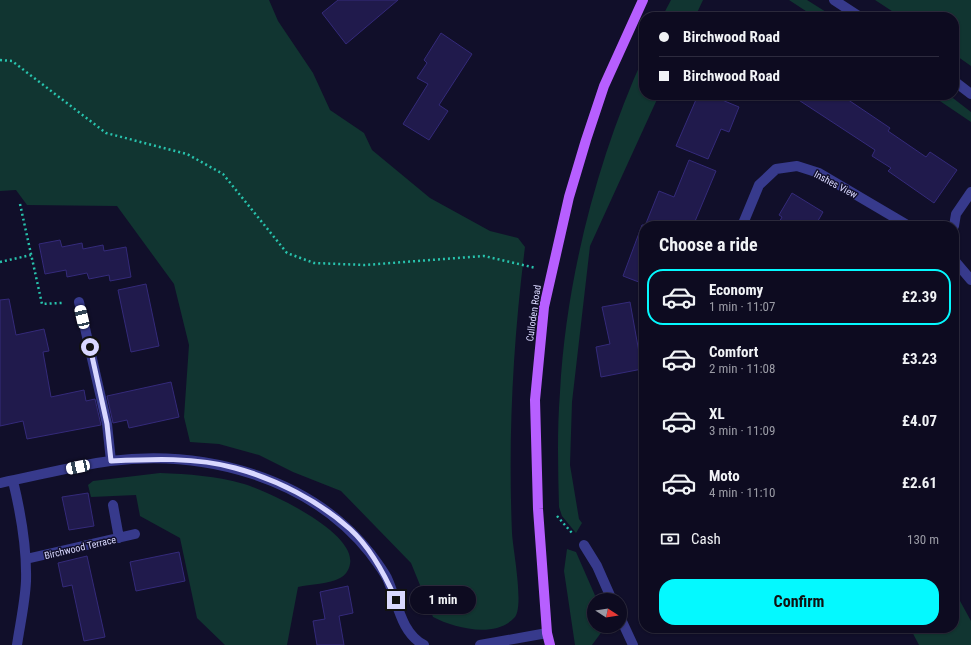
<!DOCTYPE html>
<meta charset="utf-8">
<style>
:root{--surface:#0d0b20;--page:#1b192d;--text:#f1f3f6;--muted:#9a9ba5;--line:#2d2b3e;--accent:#04f9ff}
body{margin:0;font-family:"Roboto Condensed",sans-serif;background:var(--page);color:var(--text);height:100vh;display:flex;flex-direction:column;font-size:15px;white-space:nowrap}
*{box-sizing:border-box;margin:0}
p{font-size:13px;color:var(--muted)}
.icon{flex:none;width:22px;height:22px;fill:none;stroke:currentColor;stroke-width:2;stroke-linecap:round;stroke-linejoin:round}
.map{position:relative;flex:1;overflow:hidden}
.side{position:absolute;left:639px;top:221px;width:320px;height:412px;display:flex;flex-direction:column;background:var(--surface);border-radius:16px;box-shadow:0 1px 3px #0004,0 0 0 1px var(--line)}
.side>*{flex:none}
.top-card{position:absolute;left:639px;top:12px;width:320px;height:88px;border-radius:16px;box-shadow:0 1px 3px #0004,0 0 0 1px var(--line);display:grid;align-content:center;height:88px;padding:0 20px;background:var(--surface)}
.needle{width:26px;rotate:102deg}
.buttons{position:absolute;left:587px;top:593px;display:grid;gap:8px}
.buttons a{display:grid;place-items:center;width:40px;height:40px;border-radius:50%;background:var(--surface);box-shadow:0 1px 3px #0004,0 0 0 1px var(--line);font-size:20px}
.end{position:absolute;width:18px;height:18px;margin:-9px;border:5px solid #d9d8ff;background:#111;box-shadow:0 0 0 2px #111}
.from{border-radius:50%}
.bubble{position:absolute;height:28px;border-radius:14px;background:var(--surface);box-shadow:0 1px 3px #0004,0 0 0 1px var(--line);font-size:13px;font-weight:700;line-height:28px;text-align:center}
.car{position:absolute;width:12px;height:24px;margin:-12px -6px;border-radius:5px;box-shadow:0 0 3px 1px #0007;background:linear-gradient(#fff 24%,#345 0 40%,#fff 0 76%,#345 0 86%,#fff 0)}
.top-card b{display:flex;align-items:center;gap:14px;height:38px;font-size:15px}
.top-card b+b{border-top:1px solid var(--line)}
.top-card i{width:10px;height:10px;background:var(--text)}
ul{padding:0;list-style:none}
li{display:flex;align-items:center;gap:12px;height:56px;margin:0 8px 6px;padding:0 12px;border:2px solid transparent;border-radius:16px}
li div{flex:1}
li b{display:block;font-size:15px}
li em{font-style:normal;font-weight:700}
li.active{border-color:var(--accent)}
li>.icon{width:36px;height:36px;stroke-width:1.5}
h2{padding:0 20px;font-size:18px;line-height:48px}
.pay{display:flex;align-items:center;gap:10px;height:44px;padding:0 20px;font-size:15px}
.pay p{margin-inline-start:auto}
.cta{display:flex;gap:8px;margin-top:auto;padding:8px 20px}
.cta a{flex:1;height:46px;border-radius:16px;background:var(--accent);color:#111;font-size:16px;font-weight:700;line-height:46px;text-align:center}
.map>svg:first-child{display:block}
.green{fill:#113531}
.building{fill:#201a4c;stroke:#342a7a}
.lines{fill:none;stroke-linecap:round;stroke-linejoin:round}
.path{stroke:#28c3ad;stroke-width:2.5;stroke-dasharray:2 3;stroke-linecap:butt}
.minor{stroke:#373a8c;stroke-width:10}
.major{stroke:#b75fff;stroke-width:10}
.route{stroke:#d9d8ff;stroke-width:5}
.labels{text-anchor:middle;stroke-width:3;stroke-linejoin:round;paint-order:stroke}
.street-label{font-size:10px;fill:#d9d8ff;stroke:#110f2a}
</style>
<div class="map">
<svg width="971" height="645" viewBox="0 0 971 645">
<rect width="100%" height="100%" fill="#110f2a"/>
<path class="green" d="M0,0H269L278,21L313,73L330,110L364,133L372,150L430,198L490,231L518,238L525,247C513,342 508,437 512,533C513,550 524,605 515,617C496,639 454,628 433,617L411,563L341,491L293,472L259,455L219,444L190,442L184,417L189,345L174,284L117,206L27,205L16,190L0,191Z
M671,0H703L695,17H662Z
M789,0H807L834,17H815Z
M875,0H971V66L954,54V17H901Z
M644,56V95H659L590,246L572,402L570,465L579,519L582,523L576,533L562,516L559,507C558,469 557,431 560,392C566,280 597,159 644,56Z
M931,95H949L971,112V122Z
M160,473C188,474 217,476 244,484C270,492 356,532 350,564C349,570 345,576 340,578C330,584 310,584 298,587L287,645H225L197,618L180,538L140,516L136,495L91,497L88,485L93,481Z
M567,549L576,552L597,600H594V626H606L592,645H575L564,571Z
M954,590L971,621V645H919L910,628H954Z"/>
<path class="building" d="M338,0H398L346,44L322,13Z
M441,33L472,54L439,105L448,111L429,140L403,124L428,84L417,78L427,63L424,60Z
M698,95H710L739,107L729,132L721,129L708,159L676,146Z
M791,95H841L890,128L888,131L926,157L930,152L957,170L934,203L888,171L891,168L872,156L875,150Z
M689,160L716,171L693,226H645L659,191L674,197Z
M792,193L823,212L815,226H777L782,217L779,215Z
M642,225H644V284L623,276Z
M60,240L62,247L82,243L83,249L103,245L104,251L126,247L131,277L110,281L109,275L89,279L87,273L67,277L66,270L45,274L39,244Z
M146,284L159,346L131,352L118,290Z
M9,299L16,335L44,329L49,351L43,352L51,397L84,390L86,401L95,399L101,425L27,439L23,421L0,426V300Z
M630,302L642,369L601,377L596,347L610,344L602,307Z
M171,382L179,417L129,428L127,420L113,423L107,396Z
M88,493L94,526L69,530L62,497Z
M179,552L185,581L136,591L130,562Z
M87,556L105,637L84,641L72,585L63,587L58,563Z
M348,586L353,613L339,616L344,645H317L313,621L325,619L320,592Z"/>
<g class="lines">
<path class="path" d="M0,60L12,61L106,133L187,154L223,174L287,253L314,263L365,265L484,256L536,268
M20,204L42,304L62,303
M0,262L31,255
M557,516L572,533"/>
<path class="minor" d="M834,0L860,17
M954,81L971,94
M742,226L759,185L776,169L797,166L819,173L909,226
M954,226L956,214L971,192
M954,260L971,280
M79,302L107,424L111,461
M13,481C21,514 27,547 26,581C25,603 20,624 17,645
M0,483C36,476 73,466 110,461C204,449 310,477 370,553C376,561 383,570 387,578C398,602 400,632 424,645
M113,505L119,538
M584,545L597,566L612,600
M26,559L135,534
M620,617L633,645
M480,645L547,633"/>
<path class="major" d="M550,645L547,633L538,509L535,400L544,307L569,197L586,140L604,86L643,0"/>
</g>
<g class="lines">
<path class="route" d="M90,347L107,424L111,461C151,459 196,457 235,468C276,479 319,501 350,529C371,548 385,575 396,600"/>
</g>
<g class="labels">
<g class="street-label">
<text transform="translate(836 184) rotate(28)" y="4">Inshes View</text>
<text transform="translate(533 313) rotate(-82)" y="4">Culloden Road</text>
<text transform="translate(80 547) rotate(-13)" y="4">Birchwood Terrace</text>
</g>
</g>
</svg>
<div class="buttons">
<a><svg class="needle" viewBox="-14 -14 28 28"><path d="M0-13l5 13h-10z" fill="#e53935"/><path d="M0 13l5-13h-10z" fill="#9a9ba5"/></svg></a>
</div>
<i class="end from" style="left:90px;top:347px"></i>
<i class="end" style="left:396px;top:600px"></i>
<div class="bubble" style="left:410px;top:586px;width:66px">1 min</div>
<i class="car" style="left:82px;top:317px;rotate:347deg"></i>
<i class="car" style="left:78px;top:467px;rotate:258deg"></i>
<div class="top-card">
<b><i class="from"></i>Birchwood Road</b>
<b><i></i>Birchwood Road</b>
</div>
<section class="side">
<h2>Choose a ride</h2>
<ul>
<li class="active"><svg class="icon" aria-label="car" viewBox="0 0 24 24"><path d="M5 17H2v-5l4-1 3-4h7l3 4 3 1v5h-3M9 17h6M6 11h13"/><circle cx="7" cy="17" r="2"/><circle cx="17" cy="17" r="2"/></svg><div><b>Economy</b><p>1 min · 11:07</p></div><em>£2.39</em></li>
<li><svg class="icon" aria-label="car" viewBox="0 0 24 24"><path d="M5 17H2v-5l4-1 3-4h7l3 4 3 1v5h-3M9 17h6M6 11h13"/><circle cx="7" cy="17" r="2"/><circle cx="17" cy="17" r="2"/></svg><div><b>Comfort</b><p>2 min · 11:08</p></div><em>£3.23</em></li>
<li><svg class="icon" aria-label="car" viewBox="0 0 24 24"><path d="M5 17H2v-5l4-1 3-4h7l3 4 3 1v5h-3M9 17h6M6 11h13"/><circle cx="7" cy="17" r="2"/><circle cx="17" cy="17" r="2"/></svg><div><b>XL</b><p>3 min · 11:09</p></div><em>£4.07</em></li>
<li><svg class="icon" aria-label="car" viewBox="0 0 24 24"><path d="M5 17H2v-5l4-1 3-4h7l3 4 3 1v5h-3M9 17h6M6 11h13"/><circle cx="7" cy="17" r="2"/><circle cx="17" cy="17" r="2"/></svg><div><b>Moto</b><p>4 min · 11:10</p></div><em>£2.61</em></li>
</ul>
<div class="pay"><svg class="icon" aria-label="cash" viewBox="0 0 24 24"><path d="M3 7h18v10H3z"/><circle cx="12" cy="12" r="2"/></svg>Cash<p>130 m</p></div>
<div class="cta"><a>Confirm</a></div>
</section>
</div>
